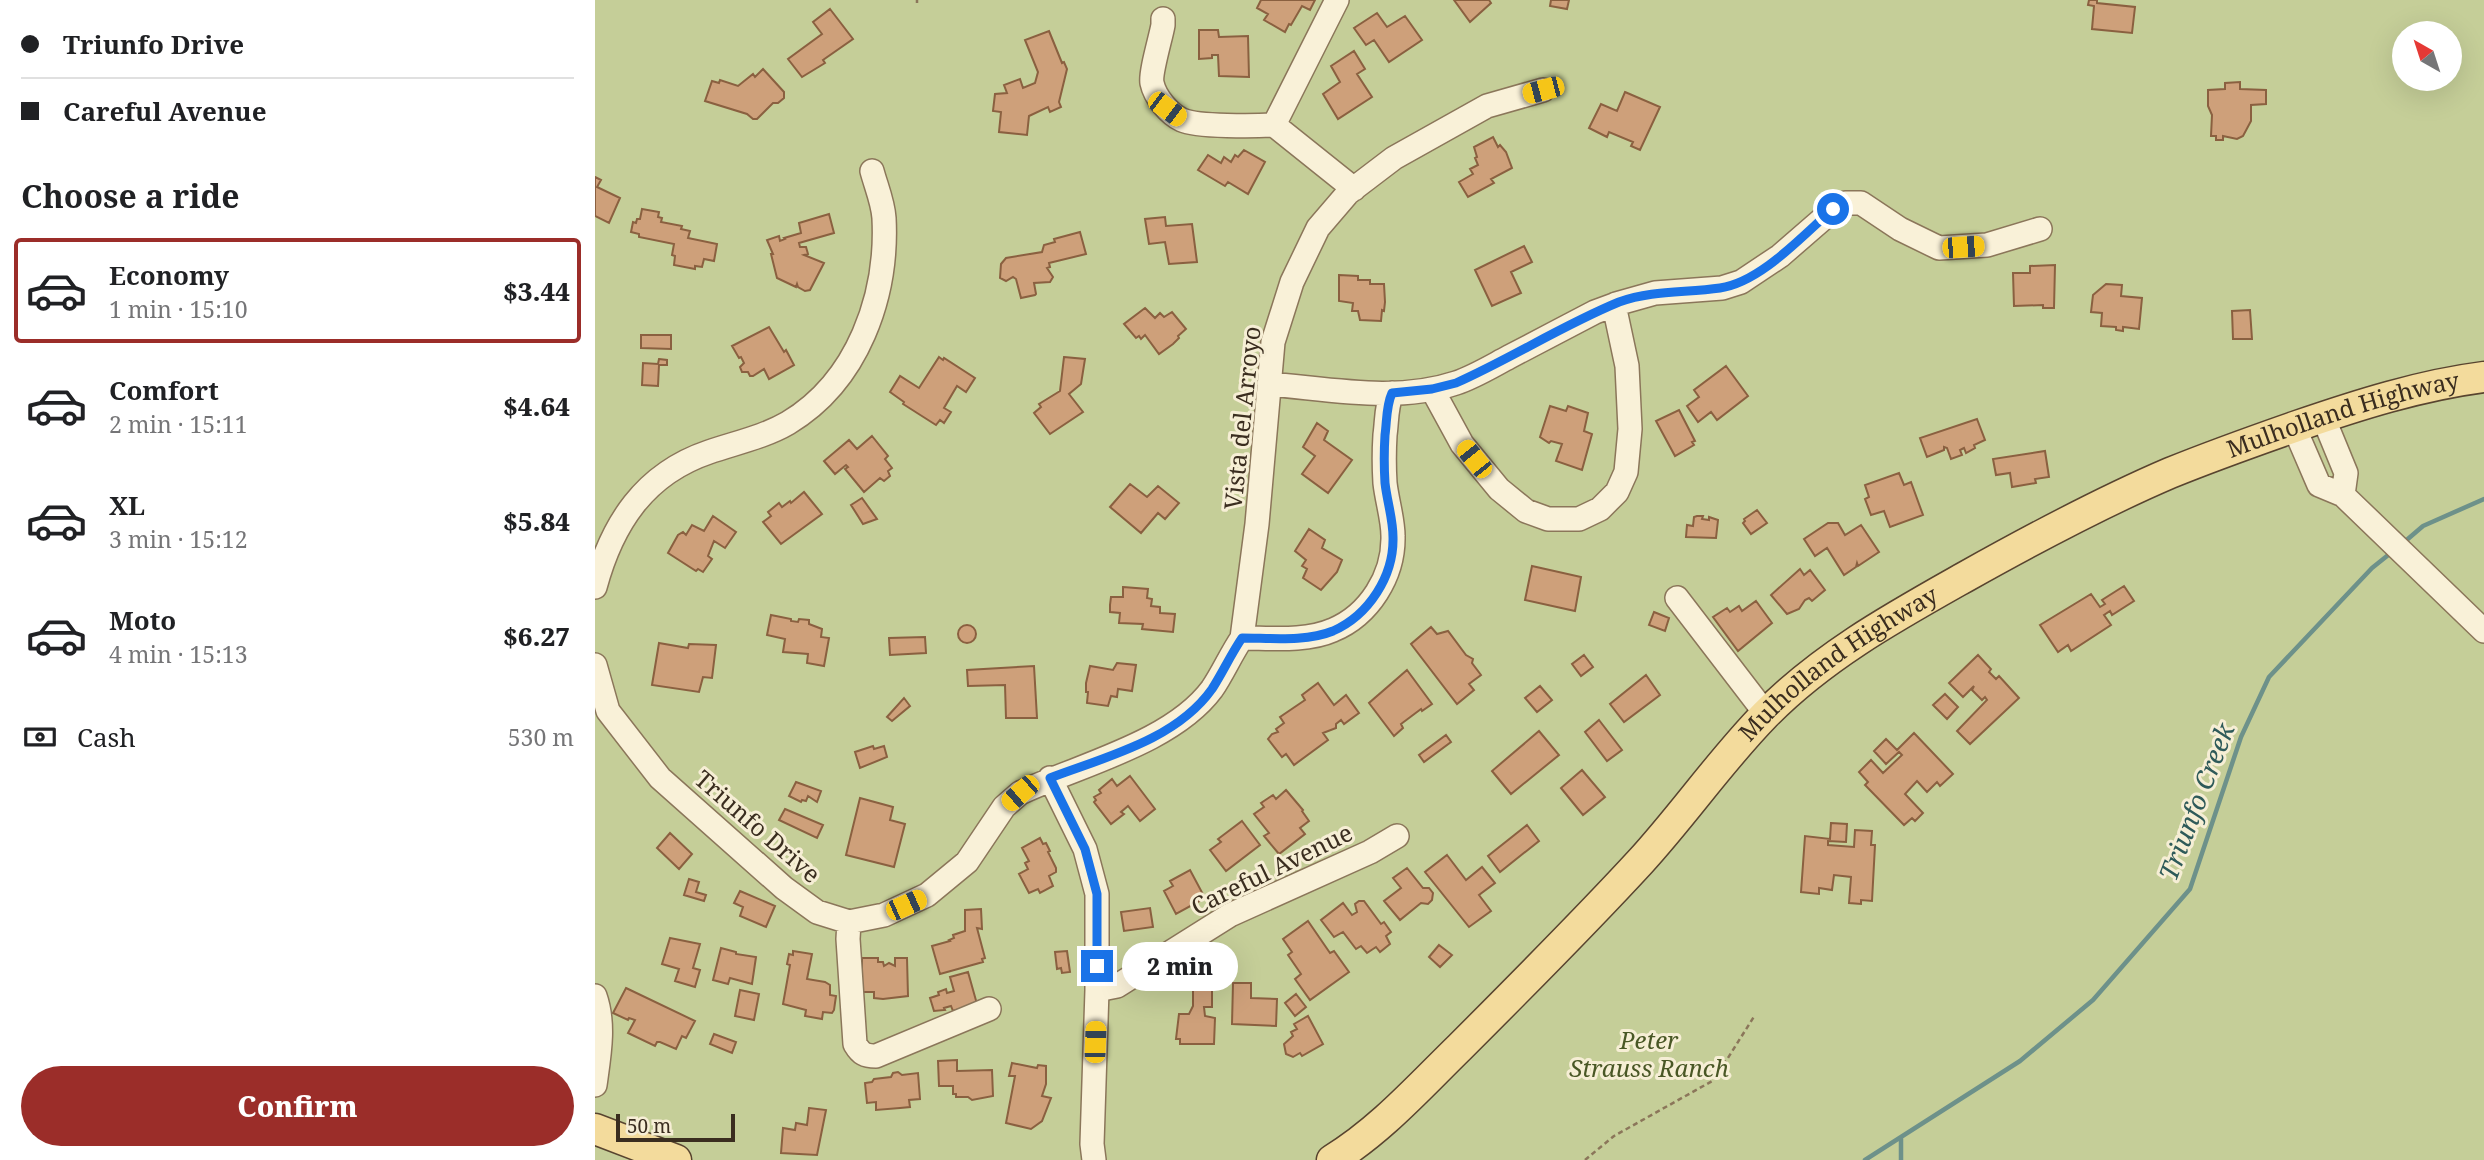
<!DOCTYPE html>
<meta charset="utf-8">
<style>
:root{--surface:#fff;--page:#f2f2f2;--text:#202124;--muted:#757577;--line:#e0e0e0;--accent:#9b2d29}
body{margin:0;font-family:"Noto Serif",serif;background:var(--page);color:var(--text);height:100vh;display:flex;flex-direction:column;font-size:26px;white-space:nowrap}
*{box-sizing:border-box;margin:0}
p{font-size:23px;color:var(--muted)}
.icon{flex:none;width:38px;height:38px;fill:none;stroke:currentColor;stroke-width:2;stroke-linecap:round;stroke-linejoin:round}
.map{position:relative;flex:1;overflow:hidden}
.side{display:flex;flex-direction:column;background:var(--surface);width:595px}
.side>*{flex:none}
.guide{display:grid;align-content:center;height:154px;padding:0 21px;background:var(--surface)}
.needle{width:46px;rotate:321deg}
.controls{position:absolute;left:1797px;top:21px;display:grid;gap:14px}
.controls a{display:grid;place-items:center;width:70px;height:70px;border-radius:50%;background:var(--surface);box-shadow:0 7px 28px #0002;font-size:35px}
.scale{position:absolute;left:21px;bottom:18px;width:119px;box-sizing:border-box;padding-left:7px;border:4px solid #3a2d1f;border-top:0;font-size:19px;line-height:24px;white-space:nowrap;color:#3a2d1f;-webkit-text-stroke:5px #f6eed5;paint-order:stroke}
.end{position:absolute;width:32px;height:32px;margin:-16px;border:9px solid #1a73e8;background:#fff;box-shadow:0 0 0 4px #fff}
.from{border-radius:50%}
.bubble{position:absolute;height:49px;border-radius:24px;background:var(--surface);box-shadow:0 7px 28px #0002;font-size:23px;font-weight:800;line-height:49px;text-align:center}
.car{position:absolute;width:21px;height:42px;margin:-21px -10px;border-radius:9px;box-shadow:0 0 5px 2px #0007;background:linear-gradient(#f5c518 24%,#345 0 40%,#f5c518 0 76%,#345 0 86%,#f5c518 0)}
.guide b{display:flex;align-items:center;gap:24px;height:66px;font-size:26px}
.guide b+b{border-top:2px solid var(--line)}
.guide i{width:18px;height:18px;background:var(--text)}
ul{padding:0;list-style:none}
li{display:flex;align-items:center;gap:21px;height:105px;margin:0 14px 10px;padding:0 7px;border:4px solid transparent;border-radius:7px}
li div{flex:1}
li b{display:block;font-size:26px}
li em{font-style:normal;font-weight:800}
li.current{border-color:var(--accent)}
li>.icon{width:63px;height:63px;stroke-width:1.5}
h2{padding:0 21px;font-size:32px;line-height:84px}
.pay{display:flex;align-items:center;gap:18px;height:77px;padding:0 21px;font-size:26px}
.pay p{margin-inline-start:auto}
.action{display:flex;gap:14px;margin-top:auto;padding:14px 21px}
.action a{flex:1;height:80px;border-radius:42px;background:var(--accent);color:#fff;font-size:28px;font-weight:800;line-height:80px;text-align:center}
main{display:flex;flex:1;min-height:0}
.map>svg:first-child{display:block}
.green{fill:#c5ce98;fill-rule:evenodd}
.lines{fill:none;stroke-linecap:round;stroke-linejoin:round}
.stream{stroke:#6d918a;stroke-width:4.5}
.building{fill:#cea07a;stroke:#8a6040;stroke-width:2}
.minor-casing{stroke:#8b765a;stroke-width:26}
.major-casing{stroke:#58442f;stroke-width:33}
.path{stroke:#8b765a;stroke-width:2.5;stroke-dasharray:5 3.5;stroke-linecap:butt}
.minor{stroke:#f9f1d8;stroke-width:23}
.major{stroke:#f3db9c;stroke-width:30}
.route{stroke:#1a73e8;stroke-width:9}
.labels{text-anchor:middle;stroke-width:6;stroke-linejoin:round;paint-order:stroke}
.street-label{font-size:24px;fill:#3a2d1f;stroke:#f6eed5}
.park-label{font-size:24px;font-style:italic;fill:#495725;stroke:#f6eed5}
.water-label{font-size:26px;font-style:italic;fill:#2e5a59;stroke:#f6eed5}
</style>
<main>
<section class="side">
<div class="guide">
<b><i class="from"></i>Triunfo Drive</b>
<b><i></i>Careful Avenue</b>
</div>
<h2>Choose a ride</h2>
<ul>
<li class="current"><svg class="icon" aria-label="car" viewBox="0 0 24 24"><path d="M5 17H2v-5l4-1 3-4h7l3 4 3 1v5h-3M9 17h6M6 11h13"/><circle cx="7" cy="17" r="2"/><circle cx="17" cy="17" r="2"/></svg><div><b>Economy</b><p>1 min · 15:10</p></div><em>$3.44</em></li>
<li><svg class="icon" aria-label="car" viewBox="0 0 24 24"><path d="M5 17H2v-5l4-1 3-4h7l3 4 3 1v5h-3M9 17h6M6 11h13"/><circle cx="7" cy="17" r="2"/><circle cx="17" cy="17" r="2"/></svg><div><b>Comfort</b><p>2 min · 15:11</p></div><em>$4.64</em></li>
<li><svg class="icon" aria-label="car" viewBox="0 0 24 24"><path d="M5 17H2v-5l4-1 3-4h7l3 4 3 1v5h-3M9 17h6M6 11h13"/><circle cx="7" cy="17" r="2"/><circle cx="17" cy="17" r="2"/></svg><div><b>XL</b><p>3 min · 15:12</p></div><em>$5.84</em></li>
<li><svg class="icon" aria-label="car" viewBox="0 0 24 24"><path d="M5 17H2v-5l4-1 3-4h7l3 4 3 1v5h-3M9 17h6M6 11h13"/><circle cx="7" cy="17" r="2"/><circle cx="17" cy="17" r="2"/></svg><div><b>Moto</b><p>4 min · 15:13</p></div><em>$6.27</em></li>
</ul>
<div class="pay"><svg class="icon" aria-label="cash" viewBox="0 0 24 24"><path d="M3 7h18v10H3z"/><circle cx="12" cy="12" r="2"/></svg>Cash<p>530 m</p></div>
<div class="action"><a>Confirm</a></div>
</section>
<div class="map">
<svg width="1889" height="1160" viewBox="0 0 1889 1160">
<rect width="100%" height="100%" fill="#efe4c5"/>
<path class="green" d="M0,0H1889V1160H0ZM1810,33H1855V79H1810Z"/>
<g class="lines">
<path class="stream" d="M1807,544L1828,526L1889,499
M1270,1160L1425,1061L1498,1000L1595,889L1646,737L1674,677L1777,568L1797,552
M1306,1160V1137"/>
</g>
<path class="building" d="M666,0H720L715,10L707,6L696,25L694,24L690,32L669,20L673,14L662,8Z
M859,0H894L896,3L875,22Z
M956,0H974L972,9L955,6Z
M1494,0H1502V3L1540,7L1537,33L1497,29L1499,6L1493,5Z
M235,9L258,39L228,60L230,63L207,77L193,59L227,34L218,22Z
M782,13L792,27L810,16L827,40L794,62L779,40L771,45L759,28Z
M604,30H623L624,37L653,36L654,77L624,76L623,55H617V58L604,59Z
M454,31L467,63L469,62L472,69L464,102L466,107L455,112L453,107L434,116L432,135L404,132L406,112L398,111L400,94L412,93L409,85L425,79L428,88L440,83L443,72L430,40Z
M759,51L770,69L762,74L777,97L743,119L728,94L745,82L736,66Z
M168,69L189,92V98L183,103H178L162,119H158L152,114L110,101L117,81L124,83L125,80L143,86L158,74L160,77Z
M1645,82V89L1671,90V104L1656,105V121L1648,136L1642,139L1628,136V140H1621V136H1616L1617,115L1613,106V90L1630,89V83Z
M1030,92L1065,107L1045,150L1036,146L1038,142L1014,132L1012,137L994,128L1006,104L1022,111Z
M898,137L903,147L905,145L911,152L917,168L896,179L899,183L873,197L864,182L878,174L875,169L883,165L880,158L882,157L879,147Z
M649,150L670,162L653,194L633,182L630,186L603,170L613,155L626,163L629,157L636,162L640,155L643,157Z
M0,177L6,180L2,187L25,198L14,223L0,216Z
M47,209L64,212L63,217L67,218L66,222L87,226L86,229L95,231L93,238L122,244L119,261L109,259L107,267L100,266V269L79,265L80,256L77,255L79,244L44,237V234L36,232L38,222L41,223L42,219H45Z
M234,214L239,233L204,243L205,247H211L213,254L209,255L229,263L215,290L210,291L203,287L202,284L201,287L182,278L176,254H178L172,240L184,236L185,241L190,239L189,238L206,233L204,223Z
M570,217L571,226L597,224L602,262L574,264L570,242L554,244L550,219Z
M485,232L491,254L454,263L455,267L452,268L458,277L455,282L439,283L441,294L440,295L426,298L421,279L418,277L411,281L405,278L406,264L411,258L447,252L449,245L460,242L459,239Z
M929,246L937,262L916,272L926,293L897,306L880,270Z
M1460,265L1459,308H1448V305L1419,306L1418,273H1435V266Z
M744,275L763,276V280H775V284H789L790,302L789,311L787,310L786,321L765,320L763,311H757L758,303L744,301Z
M1511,284L1527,285L1526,296L1547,298L1544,329L1528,327V331L1521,330V327L1506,326L1507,313L1496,312L1498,295Z
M550,308L560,318L565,313L569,317L577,312L591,329L583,336L584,338L578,344L564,354L550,335L546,339L544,336L541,338L529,324Z
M1655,310L1657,339H1638L1637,311Z
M174,327L189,352L191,350L199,365L174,379L169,369L158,376H155L153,372H147L145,367L149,363L146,357L144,358L137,346Z
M46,335H76V349L46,348Z
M344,357L348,360L349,358L380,378L371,392L362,386L349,408L356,412L349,423L345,420L341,425L308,404L309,402L295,392L305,376L324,388Z
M469,357L490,359L486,384L474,394L488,412L455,434L439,413L446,407L444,404L465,391Z
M64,359L72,360V365H64L63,386L47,385L48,363L63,364Z
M1131,366L1153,396L1122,420L1116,412L1103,422L1092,406L1104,397L1099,390Z
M955,406L971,411L973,406L993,413L989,431L997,434L987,470L961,461L967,444L956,441L954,443L945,437Z
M1084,410L1100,441L1097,442L1099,445L1080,456L1061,421Z
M1382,419L1390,440L1379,445L1380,448L1371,453L1369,448L1365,450L1367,455L1356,459L1352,448L1349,447V450L1332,457L1325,438Z
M722,423L733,431L729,440L757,460L733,493L707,474L720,456L708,447Z
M277,436L293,456L290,459L297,468L293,471L295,476L289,481L285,478L269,492L250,469L253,467L251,465L240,474L229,461L254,440L262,449Z
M1450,451L1454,477L1440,479L1441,483L1417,487L1415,473L1401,475L1398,459Z
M1304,473L1309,485L1316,482L1328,515L1295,527L1289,511L1276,515L1270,499L1274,497L1270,485Z
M535,484L552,497L563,486L584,503L570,519L563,513L546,533L515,507Z
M209,492L227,514L186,544L168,522L176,516L173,512L184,503L187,507L195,501L196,503Z
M267,498L282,519L268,524L256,505Z
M1162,510L1172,523L1156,534L1148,523L1150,521L1149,519Z
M118,516L141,532L130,548L119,541L113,556L117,559L108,572L103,569L101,571L73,553L83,535L88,532L91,535L97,525L109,531Z
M1102,516H1108L1107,519L1114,520V517L1123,520L1121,538L1091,537L1092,525L1098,526L1099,517Z
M1233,523H1243L1250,535L1266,525L1284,552L1263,566L1262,563L1261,567L1249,575L1232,548L1220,556L1209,539Z
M714,529L730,540L727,548L747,560L742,572L726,590L708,578L712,569L707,566L711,560L700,551Z
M937,566L986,577L980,611L930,600Z
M1205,569L1209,575L1215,570L1230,590L1217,601L1214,598L1210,600L1204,609L1192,614L1176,595Z
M1529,586L1539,601L1517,615L1515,611L1509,615L1516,625L1476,651L1473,645L1463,652L1445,625L1496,594L1505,607L1510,604L1507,600Z
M528,587L553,589L552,598L557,599L556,606L565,607V613L580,614L578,632L547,629L548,624L524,623L525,613L515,612V605L516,597H528Z
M1161,601L1177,623L1143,651L1118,617L1132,608L1135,612L1144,606L1147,611Z
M1059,612L1074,618L1070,631L1054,625Z
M176,615L196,619V621L203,622L204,619L214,620V624L227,629L226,637L234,638L229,666L212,663L213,654L188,652L190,639L172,635Z
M363 634a9 9 0 1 1 18 0a9 9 0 1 1-18 0Z
M836,627L842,634L853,631L871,655L878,659L877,663L886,675L874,684L879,690L862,704L816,644Z
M330,637L331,653L295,655L294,638Z
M64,643L93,648L94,644L121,645L117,678L108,677L104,692L57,685Z
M989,655L998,667L986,676L977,664Z
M1383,655L1396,669L1394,672L1401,679L1404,676L1424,698L1375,744L1362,731L1392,700L1390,697L1387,700L1377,690L1379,686L1368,697L1354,683Z
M522,663L541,665L537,691L523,689L522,697L516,696L513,706L492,703L493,692H491V683L495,666L518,670Z
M439,666L442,718H411L410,685L373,686L372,670Z
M812,670L837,704L827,711L826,709L806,724L808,728L799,736L774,703Z
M1051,675L1065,695L1029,722L1015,704Z
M723,683L739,705L751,695L764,713L749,724L746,720L741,724V728L728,733L733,740L699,765L691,754L687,757L673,739L677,734L683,732L681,729L689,723L685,717L710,700L707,695Z
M945,686L957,700L942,712L930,698Z
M1350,694L1363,707L1352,719L1338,705Z
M309,698L315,706L297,721L292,717Z
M1004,720L1027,750L1012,761L990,732Z
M944,731L964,755L916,794L897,771Z
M1319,733L1358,774L1345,786L1342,782L1332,792L1322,781L1310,794L1328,813L1320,821L1317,818L1309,825L1270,785L1273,782L1264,772L1276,760L1288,773L1307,755L1304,752L1291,764L1279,751L1291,739L1302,750Z
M851,735L856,742L829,762L824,755Z
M278,746L279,749L289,746L292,757L265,768L260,752Z
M987,770L1010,797L988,815L966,788Z
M535,776L560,809L545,821L533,806L526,812L529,814L516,824L499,802L501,800L499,797L506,793L504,790L517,779L522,786Z
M201,782L226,791L222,802L213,796L211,801L207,800L206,802L194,796Z
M691,790L708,810L707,811L714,821L705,828L710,834L684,854L669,836L674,833L659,814L669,807L666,803L678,795L681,799Z
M265,798L298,807L295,820L310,824L299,867L251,855Z
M190,809L228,825L222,838L184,820Z
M647,821L665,845L631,871L615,850L626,842L623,839Z
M1236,823L1252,824L1251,842L1233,841V845L1259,847L1260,830L1277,831L1276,845H1280L1277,901L1266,900V904L1254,903L1256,877L1239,875L1237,890L1224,888V894L1206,892L1210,836L1235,839Z
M932,825L944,841L905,872L893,856Z
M75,833L97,854L84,869L62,848Z
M445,838L448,844L451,843L455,851L453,852L461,868V872L454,876L458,886L445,893L443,889L434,893L424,874L433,869L430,863L434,861L427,848Z
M852,855L871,880L887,867L900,883L884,895L896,911L874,927L830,872Z
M812,868L828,888H834L838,893L837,900L833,904L826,903L805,920L789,901L806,888L798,878Z
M595,870L610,898L581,914L569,891L578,886L575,881Z
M94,879L104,882L101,892L111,895L109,901L89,895Z
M145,891L180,906L171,927L145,916L148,907L139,903Z
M764,901H769L786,924L789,922L796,932L791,936L795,944L785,952L781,947L772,953L766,946L761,949L748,932L739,937L726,920L748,903L757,915L762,912L760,904Z
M555,908L558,927L529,931L526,912Z
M386,909L387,929L382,928L390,958L387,959L388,962L345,974L337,946L355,941L354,940L359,938L358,935L370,931V910Z
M713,921L735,953L739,951L754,972L715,1000L700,979L706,974L693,955L697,952L688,939Z
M75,938L105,944L98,968L105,970L100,987L80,981L84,969L67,964Z
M844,945L857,955L845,967L834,957Z
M126,948L141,952V954L161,957L157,984L135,978L133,984L118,980Z
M198,951L217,954L212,979L230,982L235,985V995L241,996L239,1010L237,1013L228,1012L227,1019L210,1016L211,1010L188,1004L195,965L192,964L194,954L198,955Z
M472,951L475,972L467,973L466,968L462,969L460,952Z
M267,958H283V962H288L289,966L294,963L300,966V958H312L313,996L288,999L279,998V992H267Z
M373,972L382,1004L358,1011L356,1006L349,1008L350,1010L339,1011L335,998L344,995L343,992L351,989L352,993L359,991L355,977Z
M598,983H617V1007H609L610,1016L620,1018L619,1044H585V1039H581L584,1014H594L598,1006Z
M638,983H656V998L682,999L681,1026L637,1024Z
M31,988L100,1021L91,1038L87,1036L81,1049L65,1042H62L60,1046L33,1033L40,1020L34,1018L33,1020L18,1013Z
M145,990L164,994L159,1020L140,1016Z
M701,994L711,1007L700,1016L690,1003Z
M713,1016L728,1044L707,1056L705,1053L698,1057L691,1054L689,1044L698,1036L696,1032L702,1029L699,1024Z
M119,1034L141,1042L137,1053L115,1044Z
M362,1060V1071L397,1070L398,1096L377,1100L373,1097H361V1094H358V1086H344L343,1061Z
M417,1063L442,1068L443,1065L451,1066V1084L447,1096L456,1098L447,1121L436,1129L411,1123L420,1076H414Z
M303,1072L307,1075L323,1073L325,1099L314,1100L315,1107L305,1108L281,1110V1102L272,1103L270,1083L277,1082L279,1079L296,1077L298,1073Z
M214,1108L231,1110L222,1155L186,1153L188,1128L200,1130L201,1123L212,1125Z"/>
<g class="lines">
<g class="minor-casing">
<path id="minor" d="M568,19V25C566,37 555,73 557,83C560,97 574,114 587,120C602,127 661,126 679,125L759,189
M679,125L742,0
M674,384C735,389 801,403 861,383C879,377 897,366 914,357C943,342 971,327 1000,312L1019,305
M837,389L867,444L904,489L931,511L953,519H984L1005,509L1022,492L1031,472L1035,429L1032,366L1019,305L1021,304L1060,293L1127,288L1146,282L1185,256L1238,210L1250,203H1266L1305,229L1344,248L1392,245L1445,229
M1728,417L1751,473L1748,495
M1699,427L1724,485L1748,495L1889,631
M0,587C17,524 49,474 114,452C140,443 169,437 193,423C263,381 293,296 289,218C288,202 281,186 277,171
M1082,598L1171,714
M647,638L662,524L678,342L697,282L723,228L753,193L799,158L892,106L948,90
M0,665L13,711L65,778L189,888L222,912L254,922L289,915L332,895L372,862L409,807L425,793C484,765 577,743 617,689C628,673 636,654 647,638C675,638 711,642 738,630C774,615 799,576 798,536C798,519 792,501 790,483C789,467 789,451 790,435C792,421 791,406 797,393
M455,778L490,849L502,894V990L497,1144L499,1160
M254,922L253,939L260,1044C266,1054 270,1056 281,1056L394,1009
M502,990L522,986L635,915L775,852L802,836
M0,996C10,1024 4,1056 0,1085"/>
</g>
<g class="major-casing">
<g id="major">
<path d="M0,1129L81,1160"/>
<path id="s1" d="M737,1160C785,1131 825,1086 865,1047C926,986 987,925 1045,862C1089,814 1125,761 1170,715C1228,656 1299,617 1370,577C1436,540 1505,503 1575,473C1617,456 1659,441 1702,426C1763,405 1826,385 1889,377"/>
</g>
</g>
<path class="path" d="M322,0V3
M990,1160L1019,1136L1119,1080L1160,1015"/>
<use href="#minor" class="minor"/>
<use href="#major" class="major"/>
</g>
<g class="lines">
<path class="route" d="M502,966V894L490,849L455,778C510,757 581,740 617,689C628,672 636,654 647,638C675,638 711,642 738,631C774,615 799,576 798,537C798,519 792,501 790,483C789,467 789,451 790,435C792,421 791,406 797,393L837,389L861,383C917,358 968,325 1024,302C1057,290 1091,293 1125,288C1166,282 1207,236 1238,209"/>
</g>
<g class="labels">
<g class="street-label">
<text dy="8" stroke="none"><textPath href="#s1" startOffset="1279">Mulholland Highway</textPath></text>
<text transform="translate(648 418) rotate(-84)" y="8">Vista del Arroyo</text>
<text dy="8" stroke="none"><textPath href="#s1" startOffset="712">Mulholland Highway</textPath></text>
<text transform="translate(162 827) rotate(41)" y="8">Triunfo Drive</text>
<text transform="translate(677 870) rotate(-26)" y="8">Careful Avenue</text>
</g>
<g class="park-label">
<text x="1054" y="1049">Peter<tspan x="1054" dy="28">Strauss Ranch</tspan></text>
</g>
<g class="water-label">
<text transform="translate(1602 802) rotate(-69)" y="9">Triunfo Creek</text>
</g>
</g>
</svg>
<div class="controls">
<a><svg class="needle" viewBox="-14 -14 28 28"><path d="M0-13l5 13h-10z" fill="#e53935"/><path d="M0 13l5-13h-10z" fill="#757577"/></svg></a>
</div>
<div class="scale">50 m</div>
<i class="end from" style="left:1238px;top:209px"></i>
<i class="end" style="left:502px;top:966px"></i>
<div class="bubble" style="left:527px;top:942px;width:116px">2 min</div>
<i class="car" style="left:948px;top:90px;rotate:255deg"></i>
<i class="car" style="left:572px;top:109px;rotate:127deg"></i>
<i class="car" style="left:1368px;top:247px;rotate:86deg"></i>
<i class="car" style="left:879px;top:459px;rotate:321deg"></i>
<i class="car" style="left:425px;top:793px;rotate:229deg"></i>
<i class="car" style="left:311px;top:905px;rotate:66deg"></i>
<i class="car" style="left:500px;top:1042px;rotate:2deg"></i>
</div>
</main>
